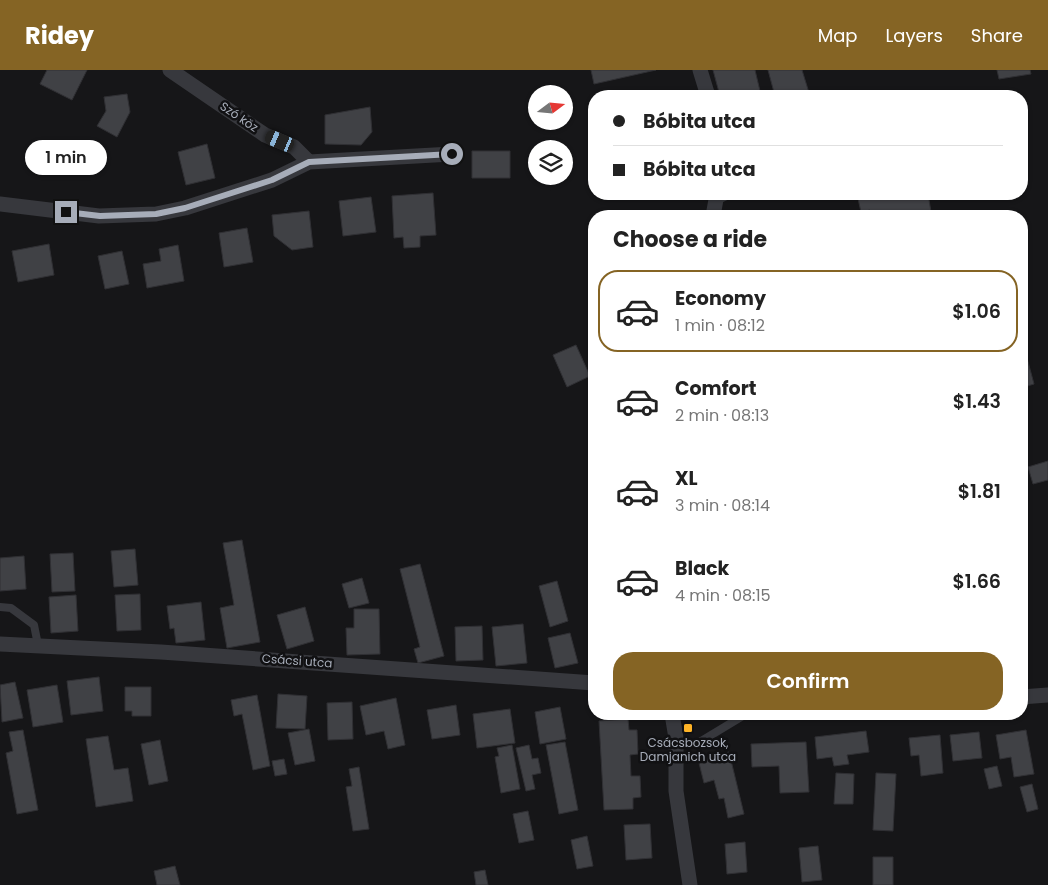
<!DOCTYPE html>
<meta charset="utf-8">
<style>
:root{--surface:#fff;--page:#f2f2f2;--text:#222;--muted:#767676;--line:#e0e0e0;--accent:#856424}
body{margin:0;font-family:Poppins,sans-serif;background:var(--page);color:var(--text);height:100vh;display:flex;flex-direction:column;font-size:19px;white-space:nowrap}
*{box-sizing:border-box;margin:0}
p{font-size:16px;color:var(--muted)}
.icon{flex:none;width:28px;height:28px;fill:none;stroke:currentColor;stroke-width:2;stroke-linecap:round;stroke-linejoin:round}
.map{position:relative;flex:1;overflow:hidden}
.details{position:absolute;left:588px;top:140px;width:440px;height:510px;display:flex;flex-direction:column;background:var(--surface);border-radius:20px;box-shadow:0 1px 4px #0004}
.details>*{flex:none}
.banner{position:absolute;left:588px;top:20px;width:440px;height:110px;border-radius:20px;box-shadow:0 1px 4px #0004;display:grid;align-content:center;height:110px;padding:0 25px;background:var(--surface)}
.needle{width:32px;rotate:74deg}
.tools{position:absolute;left:528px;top:15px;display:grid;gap:10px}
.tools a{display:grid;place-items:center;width:45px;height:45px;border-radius:50%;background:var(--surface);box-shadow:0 1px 4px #0004;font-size:25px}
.end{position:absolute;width:22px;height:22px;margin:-11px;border:6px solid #a7adb9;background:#111;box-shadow:0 0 0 2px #111}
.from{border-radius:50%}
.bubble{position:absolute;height:35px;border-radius:18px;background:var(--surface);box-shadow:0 1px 4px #0004;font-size:16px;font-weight:600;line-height:35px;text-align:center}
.car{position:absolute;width:15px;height:30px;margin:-15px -8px;border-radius:6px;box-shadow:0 0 4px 1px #0007;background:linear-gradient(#222 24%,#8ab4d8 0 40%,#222 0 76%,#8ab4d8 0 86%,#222 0)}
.banner b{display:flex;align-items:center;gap:18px;height:48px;font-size:19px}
.banner b+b{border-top:1px solid var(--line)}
.banner i{width:12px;height:12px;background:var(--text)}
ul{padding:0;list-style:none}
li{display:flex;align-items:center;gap:15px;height:82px;margin:0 10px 8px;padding:0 15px;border:2px solid transparent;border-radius:20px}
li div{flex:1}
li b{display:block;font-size:19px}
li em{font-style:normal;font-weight:600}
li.active{border-color:var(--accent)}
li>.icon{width:45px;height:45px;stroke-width:1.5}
h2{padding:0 25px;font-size:22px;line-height:60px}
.button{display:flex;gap:10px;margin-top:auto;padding:10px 25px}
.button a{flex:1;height:58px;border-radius:20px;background:var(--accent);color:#fff;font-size:20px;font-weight:600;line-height:58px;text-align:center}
header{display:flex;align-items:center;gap:30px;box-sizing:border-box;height:70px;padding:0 25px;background:var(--accent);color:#fff}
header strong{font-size:24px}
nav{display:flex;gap:28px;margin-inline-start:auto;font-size:18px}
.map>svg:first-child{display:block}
.building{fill:#404145;stroke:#303034}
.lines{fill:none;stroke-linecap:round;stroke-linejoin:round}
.lane{stroke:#37383d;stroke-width:8}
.street{stroke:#37383d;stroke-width:15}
.route{stroke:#a7adb9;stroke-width:6}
.poi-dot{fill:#ffb427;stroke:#111113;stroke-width:2}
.labels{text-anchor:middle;stroke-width:5;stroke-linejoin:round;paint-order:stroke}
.street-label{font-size:12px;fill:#a7adb9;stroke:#111113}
.poi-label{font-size:12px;fill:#a7adb9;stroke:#111113}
</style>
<header>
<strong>Ridey</strong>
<nav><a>Map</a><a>Layers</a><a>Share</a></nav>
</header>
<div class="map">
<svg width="1048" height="815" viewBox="0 0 1048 815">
<rect width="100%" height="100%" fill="#161618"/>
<path class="building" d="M47,0H87L72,30L40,14Z
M591,0H656L594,14Z
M713,0H755L760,21L741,26H720Z
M768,0H802L810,26H775Z
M997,0H1030L1031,4L999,9Z
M127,24L130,42L117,67L97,56L106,41L104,27Z
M370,37L372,62L361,75L325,74V45Z
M207,74L215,108L186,115L178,82Z
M472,81H510V108H472Z
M433,123L436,165L420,166V177L404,178L403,167L394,168L392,126Z
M857,124H928L931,142L908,146H871L870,140L861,142Z
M371,127L376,162L343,166L339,131Z
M309,141L313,177L292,180L274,166L272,145Z
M247,158L253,192L224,197L219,163Z
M49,174L54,205L18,212L12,181Z
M178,175L184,211L147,218L143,194L161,191L159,179Z
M122,181L129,214L105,219L98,186Z
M576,275L590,306L567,317L553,285Z
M1027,288L1034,314L1021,318V290Z
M1048,391V410L1033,414L1028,397Z
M242,470L260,572L227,578L220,538L234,535L223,473Z
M135,479L138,515L114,517L111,481Z
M73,483L75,521L52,522L50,484Z
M24,486L26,519L0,521V488Z
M420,494L444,586L418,593L414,579L420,577L400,499Z
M362,508L369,533L349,538L342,514Z
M557,511L568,551L550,557L539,516Z
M140,524L141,560L117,561L115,525Z
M76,525L78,561L51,563L49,527Z
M201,532L205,570L176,573L174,558L170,559L167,536Z
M305,537L314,571L287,579L277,545Z
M354,539H379L380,584L347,585L346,558H354Z
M523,554L527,593L496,596L492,557Z
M482,556L483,590L456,591L455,557Z
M570,563L578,593L555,598L548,568Z
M99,607L103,641L71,645L67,611Z
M15,612L23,648L2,652L0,615Z
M57,615L63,652L33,657L27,620Z
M125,617H151V646H132V641H125Z
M278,624L307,626L305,659L276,658Z
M257,625L270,696L253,700L242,644L234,646L231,630Z
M396,628L405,675L388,679L384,661L366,665L360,636Z
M352,632L353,669L328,670L327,633Z
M456,635L460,665L432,669L427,640Z
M560,637L566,669L540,674L535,642Z
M510,639L515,673L477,678L473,644Z
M628,649L629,660H637L638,684L630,685L631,706H640L641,727L633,728V739L604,740L599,651Z
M309,659L315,691L295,695L288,663Z
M23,660L38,740L17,744L6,683L13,681L9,662Z
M1026,660L1034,704L1014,707L1011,687L1000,689L996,665Z
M866,661L869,682L847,685L849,694L834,696L832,687L817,689L815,667Z
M979,662L982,688L953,691L950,665Z
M940,665L943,703L921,706L919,685L911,686L909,668Z
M108,666L114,700L128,698L133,731L96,737L86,669Z
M160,670L168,711L149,715L141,674Z
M565,672L578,740L559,744L546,675Z
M806,672L809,722L780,723L779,696L752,697L751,674Z
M512,675L520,719L501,723L495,687L499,686L497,678Z
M529,675L532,689L538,688L541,703L532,705L535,719L526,721L516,678Z
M729,682L744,744L728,748L724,728L719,729L714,710L704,713L698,689Z
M284,689L287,704L275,706L272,691Z
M997,696L1002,716L989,719L984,699Z
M359,697L369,759L353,761L346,717L352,716L349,699Z
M836,703L854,704L853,734H834Z
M876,703L896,704L893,761L873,760Z
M1032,714L1038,739L1027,742L1020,717Z
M528,741L534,770L519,773L513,744Z
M650,754L652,788L626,790L624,755Z
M587,766L593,796L577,799L571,770Z
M745,772L747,802L727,804L725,774Z
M818,776L822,810L802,812L799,778Z
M873,787H893V815H873Z
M175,796L180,815H157L154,801Z
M485,800L488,815H476L474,802Z"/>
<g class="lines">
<path class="lane" d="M716,131L731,124
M0,537L11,538L34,555L38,575
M698,673L746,644"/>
<path class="street" d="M170,0L265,65L294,77L309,92
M700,0L708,26
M0,134L99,146L156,144L185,138L272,110L309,92L452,84
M713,146L717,124
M0,574L161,582L594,613
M1021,627L1048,625
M672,644L676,668V721L690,815"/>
</g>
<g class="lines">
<path class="route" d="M66,142L100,146L156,144L185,138L272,110L309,92L452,84"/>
</g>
<rect class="poi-dot" x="683" y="653" width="10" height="10" rx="2.5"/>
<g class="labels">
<g class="street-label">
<text transform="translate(239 47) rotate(34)" y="4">Szó köz</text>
<text transform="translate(297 591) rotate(4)" y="4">Csácsi utca</text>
</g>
<g class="poi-label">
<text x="688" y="677">Csácsbozsok,<tspan x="688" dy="14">Damjanich utca</tspan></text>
</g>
</g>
</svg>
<div class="tools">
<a><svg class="needle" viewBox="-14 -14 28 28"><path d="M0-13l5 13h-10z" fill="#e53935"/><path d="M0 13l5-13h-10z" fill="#767676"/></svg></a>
<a><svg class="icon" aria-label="layers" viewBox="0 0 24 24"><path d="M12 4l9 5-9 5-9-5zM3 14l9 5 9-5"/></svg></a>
</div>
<i class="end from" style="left:452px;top:84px"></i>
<i class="end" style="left:66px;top:142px"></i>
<div class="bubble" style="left:25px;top:70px;width:82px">1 min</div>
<i class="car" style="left:280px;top:71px;rotate:293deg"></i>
<div class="banner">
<b><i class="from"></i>Bóbita utca</b>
<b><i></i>Bóbita utca</b>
</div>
<section class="details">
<h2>Choose a ride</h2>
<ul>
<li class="active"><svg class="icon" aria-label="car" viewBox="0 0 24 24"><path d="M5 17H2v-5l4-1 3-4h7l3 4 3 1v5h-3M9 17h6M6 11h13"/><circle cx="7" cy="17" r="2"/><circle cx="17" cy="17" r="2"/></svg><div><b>Economy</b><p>1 min · 08:12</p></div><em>$1.06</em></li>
<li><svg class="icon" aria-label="car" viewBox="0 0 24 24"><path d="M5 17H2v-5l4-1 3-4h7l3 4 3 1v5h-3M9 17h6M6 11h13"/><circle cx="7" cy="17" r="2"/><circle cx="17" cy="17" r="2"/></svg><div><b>Comfort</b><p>2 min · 08:13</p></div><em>$1.43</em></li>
<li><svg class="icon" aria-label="car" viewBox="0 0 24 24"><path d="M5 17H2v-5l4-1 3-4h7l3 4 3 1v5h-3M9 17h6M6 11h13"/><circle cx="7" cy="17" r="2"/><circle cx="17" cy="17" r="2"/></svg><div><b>XL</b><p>3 min · 08:14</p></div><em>$1.81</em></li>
<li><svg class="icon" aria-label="car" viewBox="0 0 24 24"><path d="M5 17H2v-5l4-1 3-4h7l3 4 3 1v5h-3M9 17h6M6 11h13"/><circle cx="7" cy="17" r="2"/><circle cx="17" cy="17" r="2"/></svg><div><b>Black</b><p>4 min · 08:15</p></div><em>$1.66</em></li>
</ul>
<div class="button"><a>Confirm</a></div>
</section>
</div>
